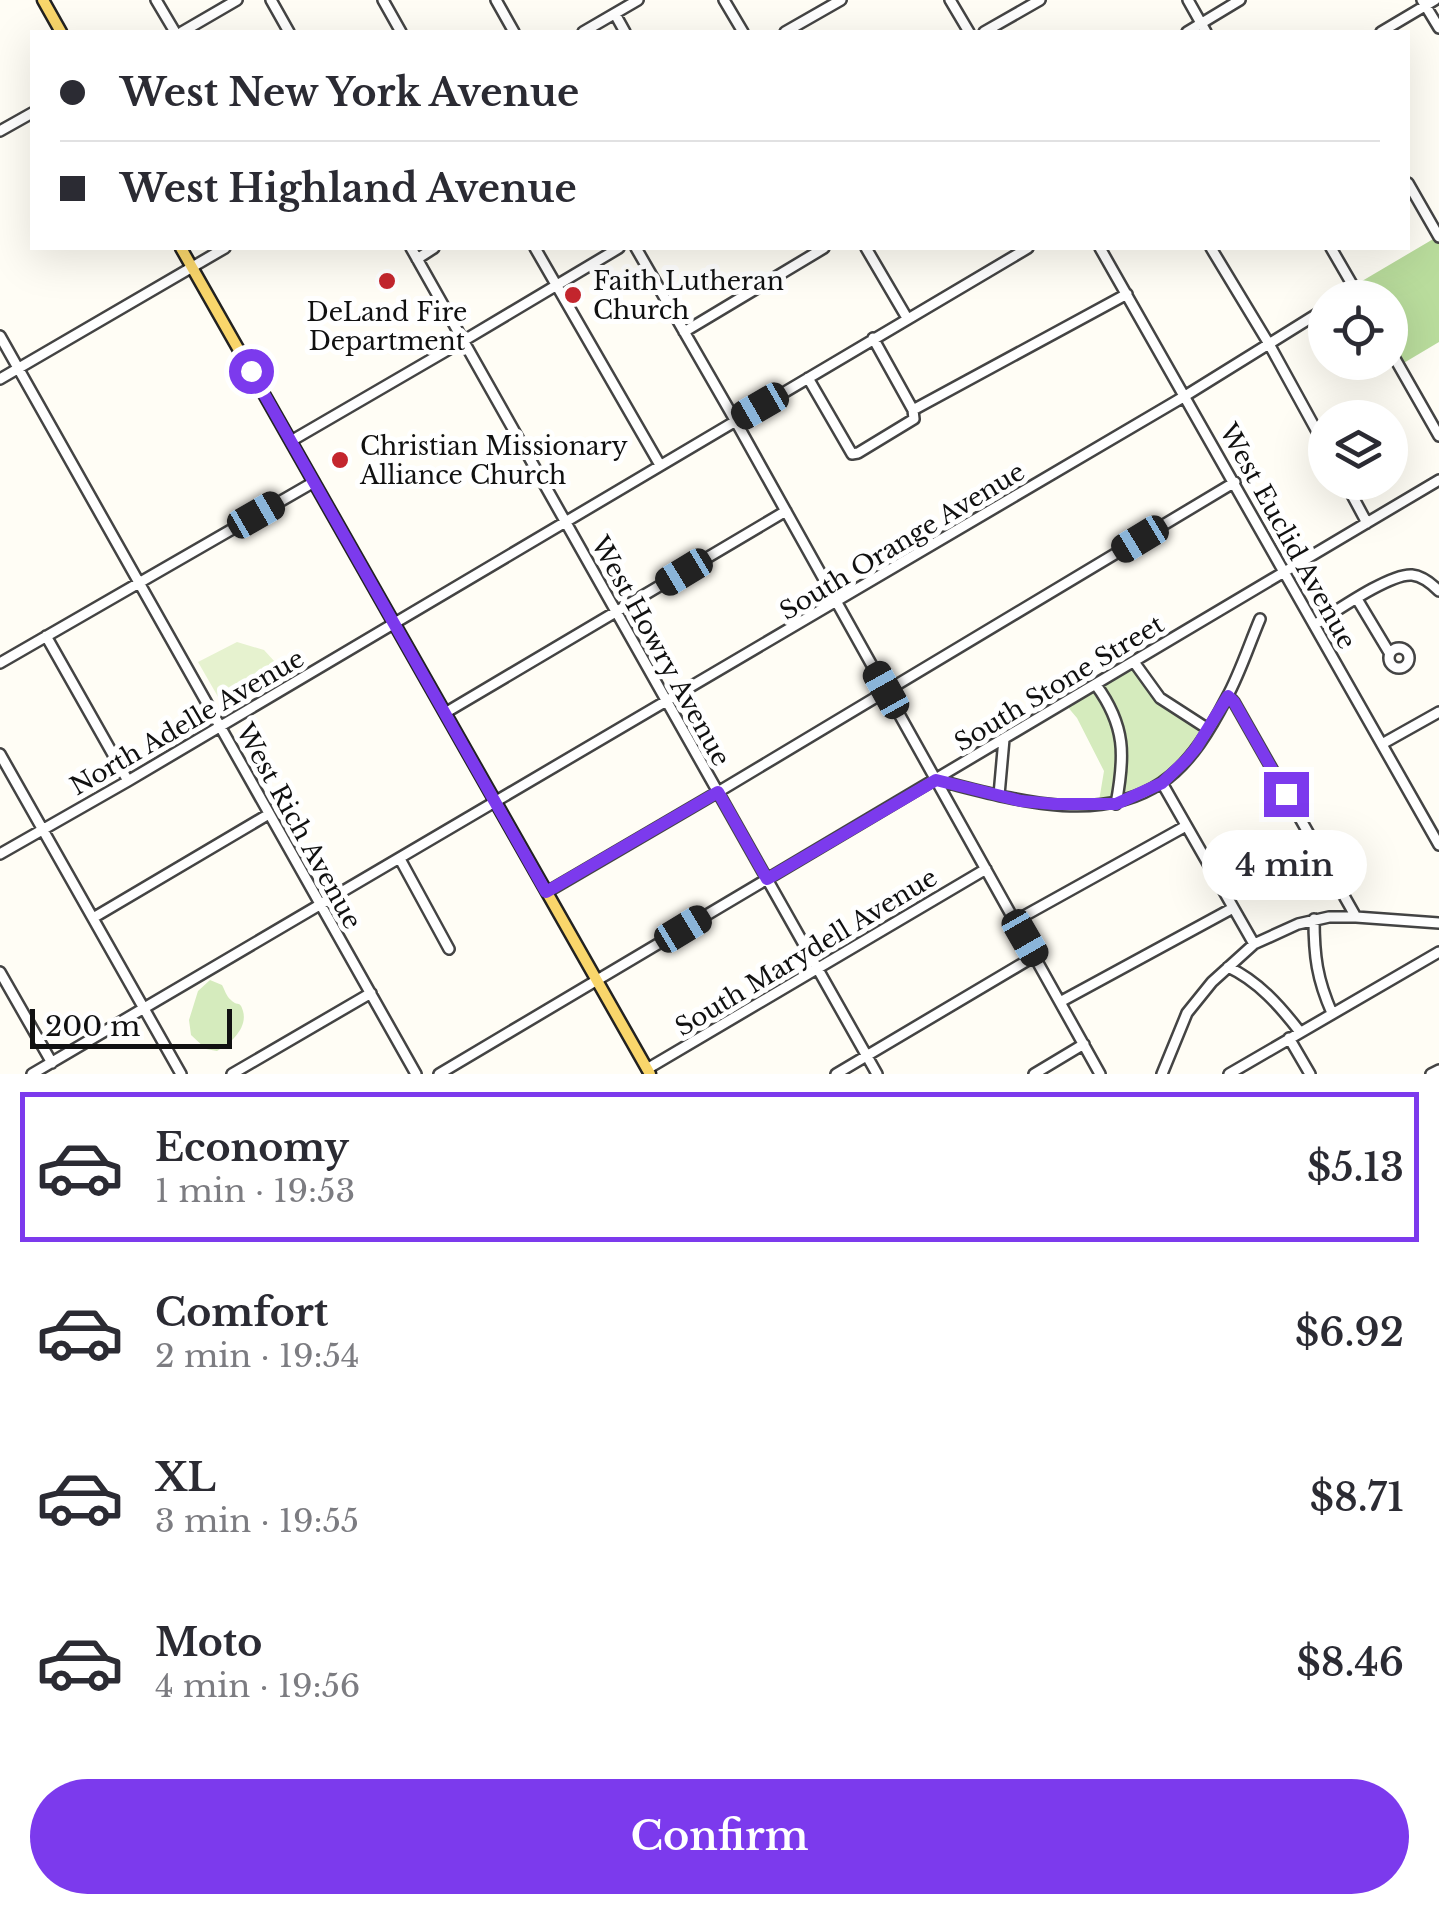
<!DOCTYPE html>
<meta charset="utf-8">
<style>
:root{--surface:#fff;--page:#f2f2f3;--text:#2b2b33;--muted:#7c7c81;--line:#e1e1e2;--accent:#7c3aed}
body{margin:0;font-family:"Libre Baskerville",serif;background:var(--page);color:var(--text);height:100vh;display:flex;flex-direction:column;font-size:38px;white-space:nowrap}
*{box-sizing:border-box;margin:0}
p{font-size:32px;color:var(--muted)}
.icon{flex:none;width:55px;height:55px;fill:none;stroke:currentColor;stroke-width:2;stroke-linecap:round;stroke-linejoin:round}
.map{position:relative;height:1074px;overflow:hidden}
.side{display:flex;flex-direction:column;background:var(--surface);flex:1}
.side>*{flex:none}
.hud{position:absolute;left:30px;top:30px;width:1380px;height:220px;border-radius:0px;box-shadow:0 10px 40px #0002;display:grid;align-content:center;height:220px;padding:0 30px;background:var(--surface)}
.buttons{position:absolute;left:1308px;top:280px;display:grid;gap:20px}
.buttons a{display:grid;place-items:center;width:100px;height:100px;border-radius:50%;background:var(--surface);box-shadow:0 10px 40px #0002;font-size:50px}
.scale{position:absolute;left:30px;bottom:25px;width:202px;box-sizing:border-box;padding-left:10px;border:5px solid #111;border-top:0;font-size:28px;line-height:35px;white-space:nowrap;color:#111;-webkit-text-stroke:8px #fff;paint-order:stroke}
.end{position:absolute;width:45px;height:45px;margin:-22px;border:12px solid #7c3aed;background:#fff;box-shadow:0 0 0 5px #fff}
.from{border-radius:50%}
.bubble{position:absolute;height:70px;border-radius:35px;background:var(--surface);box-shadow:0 10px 40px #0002;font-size:32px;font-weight:600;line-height:70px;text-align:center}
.car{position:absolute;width:30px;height:60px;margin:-30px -15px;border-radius:12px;box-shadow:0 0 8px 2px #0007;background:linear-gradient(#222 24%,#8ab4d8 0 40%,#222 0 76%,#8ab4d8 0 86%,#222 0)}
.hud b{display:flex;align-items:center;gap:35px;height:95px;font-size:38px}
.hud b+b{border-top:2px solid var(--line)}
.hud i{width:25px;height:25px;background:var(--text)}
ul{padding:18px 0 0;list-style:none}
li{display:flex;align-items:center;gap:30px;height:150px;margin:0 20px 15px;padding:0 10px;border:5px solid transparent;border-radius:0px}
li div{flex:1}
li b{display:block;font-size:38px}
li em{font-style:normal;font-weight:600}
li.active{border-color:var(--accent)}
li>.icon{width:90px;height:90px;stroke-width:1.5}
.cta{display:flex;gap:20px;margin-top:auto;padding:20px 30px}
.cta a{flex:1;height:115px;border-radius:60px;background:var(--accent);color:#fff;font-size:40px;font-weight:600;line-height:115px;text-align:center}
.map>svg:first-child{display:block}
.green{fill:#d5ebbd}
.forest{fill:#b9dc9c}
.pitch{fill:#e6f2cf}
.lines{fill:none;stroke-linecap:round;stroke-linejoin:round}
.minor-casing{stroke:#444;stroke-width:14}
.major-casing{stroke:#222;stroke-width:15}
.minor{stroke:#fff;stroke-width:9}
.major{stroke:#f9d66b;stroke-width:10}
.route{stroke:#7c3aed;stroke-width:12}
.poi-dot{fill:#c4262e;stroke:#fff;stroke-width:4}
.labels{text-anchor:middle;stroke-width:10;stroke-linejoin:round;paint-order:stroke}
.poi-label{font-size:25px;fill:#111;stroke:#fff;text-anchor:start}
.street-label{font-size:25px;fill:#111;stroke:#fff}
</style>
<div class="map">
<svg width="1439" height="1074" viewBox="0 0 1439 1074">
<rect width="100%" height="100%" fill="#fffdf5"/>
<path class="green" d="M1132,668L1158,702L1199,730C1196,765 1130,800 1099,801L1104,771L1077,718L1066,705Z
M210,980L222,985C225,990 226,996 231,1000C238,1007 240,1000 243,1011C248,1028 230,1044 217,1051L206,1049L191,1035L189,1020L198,991Z"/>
<path class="forest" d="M1435,238L1439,240V342L1402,364L1390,342V298L1364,297L1357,284Z"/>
<path class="pitch" d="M237,642L264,650L287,675L232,708L225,709L198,662Z"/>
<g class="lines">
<g class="minor-casing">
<path id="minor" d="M156,0L175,32
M271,0L289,32
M383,0L401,32
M496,0L514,32
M724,0L743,32
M950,0L969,32
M1188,0L1206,32
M1422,0L1439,28
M615,14L625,32
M182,32L237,0
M583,32L638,0
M785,32L841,0
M984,32L1040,0
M1187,32L1240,0
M1381,32L1435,0
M0,131L32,113
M1408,183L1439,237
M411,248L877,1074
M535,248L660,465
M636,248L735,420L1100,1074
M866,248L907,318
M1100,248L1439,845
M1211,248L1269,344L1325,446
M1331,248L1360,298
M417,259L434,248
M684,332L824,248
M0,336L416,1074
M1390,350L1439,436
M808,378L852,454L858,453L914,419L913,410L873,338
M0,379L225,248
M913,410L1127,294
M291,441L463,341L619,248
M1345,482L1367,523
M1357,599L1390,654
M1314,625C1335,612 1390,573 1412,575C1422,576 1432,584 1439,591
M46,636L128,781
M1389 658a10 10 0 1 1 20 0a10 10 0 1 1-20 0Z
M1134,662L1160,698L1208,729
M0,663L314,482
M1096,685C1126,726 1125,756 1116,804
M1228,695L1234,702L1356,917
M445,713L786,511
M1382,744L1439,712
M0,754L181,1074
M936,780C1006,797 1096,827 1161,783C1191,763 1211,728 1227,697C1240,673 1249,645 1260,619
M1162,783L1254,944
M999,795L1004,739
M0,854L128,781L1028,248
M400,859L449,949
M547,892L718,792L1235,482
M93,918L269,814
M1314,919C1314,956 1317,979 1332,1013
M1015,921L1186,826
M1228,967C1258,981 1280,1006 1300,1032
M0,972L52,1063
M1060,1002L1233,908
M1289,1038L1310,1074
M647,1069L986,869
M32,1074L1185,396L1325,309
M232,1074L371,993
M439,1074L1439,480
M836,1074L1035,956
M1034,1074L1084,1044
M1162,1074L1187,1013L1212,982L1254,944L1298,924L1329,917H1356L1439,923
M1229,1074L1439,952
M1431,1074L1439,1070"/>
</g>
<g class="major-casing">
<path id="major" d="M43,0L61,32
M181,248L650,1074"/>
</g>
<use href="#minor" class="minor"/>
<use href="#major" class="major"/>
</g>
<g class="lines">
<path class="route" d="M251,371L546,892L718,792L767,879L936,780L1021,801L1054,804H1116L1162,783L1186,760L1196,748L1228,696L1234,702L1286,794"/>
</g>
<g class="poi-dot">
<circle cx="387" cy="281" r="10"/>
<circle cx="573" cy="295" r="10"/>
<circle cx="340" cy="460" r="10"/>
</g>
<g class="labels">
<g class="poi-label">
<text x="593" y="290">Faith Lutheran<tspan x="593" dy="29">Church</tspan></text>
<text x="387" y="321" text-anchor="middle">DeLand Fire<tspan x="387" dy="29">Department</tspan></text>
<text x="360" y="455">Christian Missionary<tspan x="360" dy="29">Alliance Church</tspan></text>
</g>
<g class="street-label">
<text transform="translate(1288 536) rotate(61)" y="9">West Euclid Avenue</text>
<text transform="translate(902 541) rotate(-31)" y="9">South Orange Avenue</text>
<text transform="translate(661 651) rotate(61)" y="9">West Howry Avenue</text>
<text transform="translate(1059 683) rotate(-31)" y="9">South Stone Street</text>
<text transform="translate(187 722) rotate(-30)" y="9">North Adelle Avenue</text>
<text transform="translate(299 826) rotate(61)" y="9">West Rich Avenue</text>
<text transform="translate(806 952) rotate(-31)" y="9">South Marydell Avenue</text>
</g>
</g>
</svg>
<div class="buttons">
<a><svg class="icon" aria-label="locate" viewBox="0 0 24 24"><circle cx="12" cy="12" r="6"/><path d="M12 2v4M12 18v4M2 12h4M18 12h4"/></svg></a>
<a><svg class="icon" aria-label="layers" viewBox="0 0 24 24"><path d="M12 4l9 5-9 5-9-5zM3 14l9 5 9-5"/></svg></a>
</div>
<div class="scale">200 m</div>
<i class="end from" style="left:251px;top:371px"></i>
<i class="end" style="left:1286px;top:794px"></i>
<div class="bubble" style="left:1202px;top:830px;width:165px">4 min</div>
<i class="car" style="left:760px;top:406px;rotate:240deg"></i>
<i class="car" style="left:256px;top:515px;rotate:60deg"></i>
<i class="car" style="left:1140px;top:539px;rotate:239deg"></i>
<i class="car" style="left:684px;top:572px;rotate:239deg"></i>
<i class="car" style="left:886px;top:690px;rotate:331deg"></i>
<i class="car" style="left:683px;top:929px;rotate:59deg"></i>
<i class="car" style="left:1025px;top:938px;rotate:150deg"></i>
<div class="hud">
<b><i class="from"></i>West New York Avenue</b>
<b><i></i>West Highland Avenue</b>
</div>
</div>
<section class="side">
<ul>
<li class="active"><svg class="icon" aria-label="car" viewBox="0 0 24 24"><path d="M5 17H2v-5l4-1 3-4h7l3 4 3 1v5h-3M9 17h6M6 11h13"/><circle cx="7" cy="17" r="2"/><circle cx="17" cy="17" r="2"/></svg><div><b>Economy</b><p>1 min · 19:53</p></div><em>$5.13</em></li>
<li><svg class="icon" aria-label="car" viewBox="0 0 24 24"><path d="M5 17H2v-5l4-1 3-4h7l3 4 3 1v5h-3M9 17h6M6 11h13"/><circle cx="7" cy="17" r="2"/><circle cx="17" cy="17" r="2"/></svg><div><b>Comfort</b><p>2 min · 19:54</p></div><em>$6.92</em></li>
<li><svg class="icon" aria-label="car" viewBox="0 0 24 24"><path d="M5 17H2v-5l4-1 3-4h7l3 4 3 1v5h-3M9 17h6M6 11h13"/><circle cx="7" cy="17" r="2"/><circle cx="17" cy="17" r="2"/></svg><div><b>XL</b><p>3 min · 19:55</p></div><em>$8.71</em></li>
<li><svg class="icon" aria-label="car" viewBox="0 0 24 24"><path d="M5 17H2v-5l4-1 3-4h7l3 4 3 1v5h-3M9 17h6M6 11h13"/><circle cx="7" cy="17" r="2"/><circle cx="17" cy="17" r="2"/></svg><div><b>Moto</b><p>4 min · 19:56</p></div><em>$8.46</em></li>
</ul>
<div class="cta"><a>Confirm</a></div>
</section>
